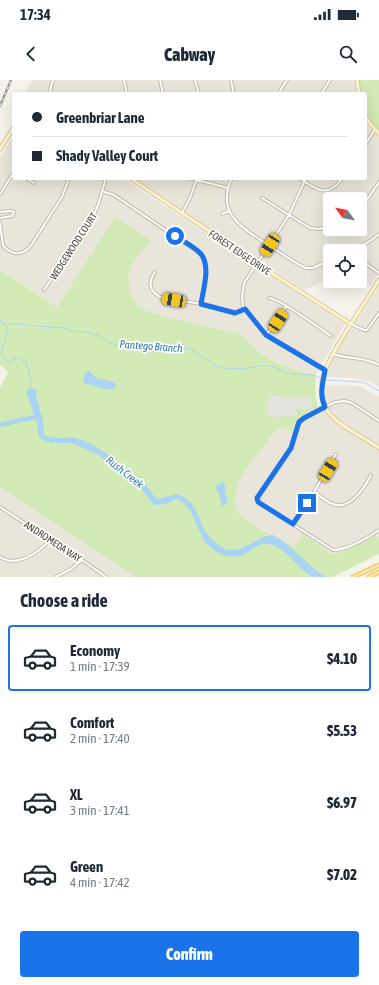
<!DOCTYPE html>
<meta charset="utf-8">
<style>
:root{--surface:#fff;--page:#f2f2f3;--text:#1f2937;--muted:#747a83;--line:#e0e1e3;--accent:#1a73e8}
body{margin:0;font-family:"Asap Condensed",sans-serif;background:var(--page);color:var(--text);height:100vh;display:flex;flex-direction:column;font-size:15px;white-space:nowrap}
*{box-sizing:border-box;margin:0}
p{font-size:13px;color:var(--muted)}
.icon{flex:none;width:22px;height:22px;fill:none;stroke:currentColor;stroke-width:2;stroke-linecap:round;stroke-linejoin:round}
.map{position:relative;height:497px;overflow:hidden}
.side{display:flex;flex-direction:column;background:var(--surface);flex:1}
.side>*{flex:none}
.banner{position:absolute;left:12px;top:12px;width:355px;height:88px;border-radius:4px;box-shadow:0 4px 16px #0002;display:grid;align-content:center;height:88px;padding:0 20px;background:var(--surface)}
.needle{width:26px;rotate:303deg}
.fabs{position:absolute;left:323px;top:112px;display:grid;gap:8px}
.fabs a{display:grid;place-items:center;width:44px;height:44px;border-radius:4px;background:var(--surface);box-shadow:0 4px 16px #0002;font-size:20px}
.end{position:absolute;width:18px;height:18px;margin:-9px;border:5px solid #1a73e8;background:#fff;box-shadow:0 0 0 2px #fff}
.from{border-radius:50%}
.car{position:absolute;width:12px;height:24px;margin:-12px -6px;border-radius:5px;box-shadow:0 0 3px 1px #0007;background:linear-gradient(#f5c518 24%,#345 0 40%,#f5c518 0 76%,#345 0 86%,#f5c518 0)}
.banner b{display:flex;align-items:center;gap:14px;height:38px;font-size:15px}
.banner b+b{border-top:1px solid var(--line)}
.banner i{width:10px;height:10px;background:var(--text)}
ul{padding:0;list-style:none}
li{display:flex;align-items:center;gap:12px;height:66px;margin:0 8px 6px;padding:0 12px;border:2px solid transparent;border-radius:4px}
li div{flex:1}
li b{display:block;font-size:15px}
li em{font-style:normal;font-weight:800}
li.on{border-color:var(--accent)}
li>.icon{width:36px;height:36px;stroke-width:1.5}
h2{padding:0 20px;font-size:18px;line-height:48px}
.action{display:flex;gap:8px;margin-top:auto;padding:8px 20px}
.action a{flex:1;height:46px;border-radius:4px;background:var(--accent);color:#fff;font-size:16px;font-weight:800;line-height:46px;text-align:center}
.status{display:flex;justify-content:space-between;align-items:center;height:28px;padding:0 20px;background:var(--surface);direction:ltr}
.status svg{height:11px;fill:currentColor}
header{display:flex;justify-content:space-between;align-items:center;height:52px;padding:0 20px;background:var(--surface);font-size:18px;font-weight:800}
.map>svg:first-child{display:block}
.residential{fill:#eae5da;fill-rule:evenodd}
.green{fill:#d2eab5}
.parking{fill:#e5e3e0}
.water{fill:#a9d4f2}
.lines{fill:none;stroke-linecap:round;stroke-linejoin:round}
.stream{stroke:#a9d4f2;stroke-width:1}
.river{stroke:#a9d4f2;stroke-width:4.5}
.street-casing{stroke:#c2bbae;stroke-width:4}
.secondary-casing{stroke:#d6c79b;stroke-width:5}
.primary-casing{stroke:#e6c16a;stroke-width:5}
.street{stroke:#fff;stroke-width:2}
.secondary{stroke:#fff3cd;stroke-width:3}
.primary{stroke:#ffe39c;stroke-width:3}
.rail-casing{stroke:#9a9a9a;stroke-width:2.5}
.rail{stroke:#fff;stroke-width:1;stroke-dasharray:3;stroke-linecap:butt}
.route{stroke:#1a73e8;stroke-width:5}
.labels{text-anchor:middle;stroke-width:3.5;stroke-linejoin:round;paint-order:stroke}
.street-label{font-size:10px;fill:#4b4439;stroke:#fff}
.water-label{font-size:11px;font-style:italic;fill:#2e7ab2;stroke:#fff}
</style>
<div class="status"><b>17:34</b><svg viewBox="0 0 49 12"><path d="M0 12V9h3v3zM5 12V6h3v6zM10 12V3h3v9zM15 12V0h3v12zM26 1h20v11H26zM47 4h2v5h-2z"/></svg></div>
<header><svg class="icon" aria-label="back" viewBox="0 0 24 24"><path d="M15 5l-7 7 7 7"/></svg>Cabway<svg class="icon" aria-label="search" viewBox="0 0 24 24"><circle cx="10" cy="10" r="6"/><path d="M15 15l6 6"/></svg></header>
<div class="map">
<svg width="379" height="497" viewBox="0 0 379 497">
<rect width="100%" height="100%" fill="#f6f3ec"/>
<path class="residential" d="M31,0H354L356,14H25Z
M365,43L379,58V194L371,206L360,200V171H330V199L304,210L133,98H365ZM330,119H360V149H330Z
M14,55V98H122L345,244L316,294L305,293L280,284L256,270L240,253L222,250L162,236L140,228L132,217L128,198L132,185L151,160L115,137L57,227L0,190V77Z
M379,207V307L370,301L352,298L327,297L330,286L338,269Z
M326,305L360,306L379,317V459L377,457L337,475L332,473L303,454L295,468L262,450L239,434L235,423L238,404L246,390L277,349L280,348L293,350L297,340L305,334L326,323Z
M0,407L136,497H0Z"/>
<path class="green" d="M359,0H379V51C365,37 365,33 365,14H360Z
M115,137L151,160L132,185L128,198L132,217L140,228L162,236L222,250L240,253L256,270L279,284L305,293L316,294C315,306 315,316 318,327C304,334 299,335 293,351L280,348L277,349L246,390L238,404L235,423L239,434L262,450L294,467L303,454L331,473L337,474L377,456L379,459V474L333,497H136L0,407V308L8,292L0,285V190L57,227Z"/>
<path class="parking" d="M271,316L309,318L311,320L313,325L305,330L300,328L296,329L297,336L271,337L268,336V321Z"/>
<path class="water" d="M89,291L96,298L114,302L116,306L114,309H105L84,303L83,300L85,293Z
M29,309H37L36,315L43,341L44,355C55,360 64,356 74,358C96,363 113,378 129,392C141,403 147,403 155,418C165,421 172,411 182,416C197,423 199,442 207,454C210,458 215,461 219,465C222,467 225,470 229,470C246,471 257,456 273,455C293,465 307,486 326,497C323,497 318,497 314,497C297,491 286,465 267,464C259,463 252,470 245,474C230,481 214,473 204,461L190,430L184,423L176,419L166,424L154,425L138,405L97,374L71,363H52L43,360L39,357L37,344L26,311Z
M223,402L225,406V414L228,419L226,424L222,426L219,414L215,407L217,405Z"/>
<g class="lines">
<path class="stream" d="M0,240L8,250L1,273L7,283L17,278L26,282L31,300L32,309
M4,243L63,248L73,251L86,252L98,255L108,262L119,266L133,265L140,266H145L160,268L171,266L191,269L216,286L227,289L248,288L264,285L274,287L287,293L313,295L319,297
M326,300L362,302L367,304L379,311"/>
<path class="river" d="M0,345L25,339L38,337L39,340"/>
<g class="street-casing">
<path id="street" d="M124,0L127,14
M160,0L163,14
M195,0L199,14
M231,0L233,10L232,14
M50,14L51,6L53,0
M278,14L287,0
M321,14L330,0
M365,65L375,49
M26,98L34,103
M189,98L228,108
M232,98C214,135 245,149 271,167C283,174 294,183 306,188H313L330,180
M299,98C317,110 327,119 343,98
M306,98L289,135L244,203L242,217L243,226L266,255L325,290
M102,111L114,115L201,174C210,189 203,208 201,224
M0,114L14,92
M262,118L310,148L320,149L330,145
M360,128L369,117L379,102
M0,132L11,131L14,132L12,136L0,138
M182,133L190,118L197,98
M222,134L229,131
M0,143L3,166C13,175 20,176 30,167L62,117L69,98
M351,171L370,161L379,154
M360,177L365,183L379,193
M155,192C148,202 149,211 160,217L201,224L235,233L240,232L245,229
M44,210L93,137L98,125L106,98
M269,218C281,219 319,248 331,256
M351,244L364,250H367L379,233
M266,255L278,241L286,226
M333,274C347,279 365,277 379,285
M379,341L352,323L345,321L335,322L303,338L297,346L291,368L257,418L258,422L267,428L333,470C347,470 368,458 379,450
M314,412C320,416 326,422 333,424C350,431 365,407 371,395
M0,427L50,460L71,472L106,497
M293,444L314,412L336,374
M0,477C17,488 38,473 50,460
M56,497L71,489L82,480"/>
</g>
<g class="secondary-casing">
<path id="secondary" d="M357,0L359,14
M365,36L368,41L379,54
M0,69L14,47
M130,98L273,194L351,244
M379,200C369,216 359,231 349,247C335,270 308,307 329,333C339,346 365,358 379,368"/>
</g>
<g class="primary-casing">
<path id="primary" d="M353,497L379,485
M369,497L379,492"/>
</g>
<use href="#street" class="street"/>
<use href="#secondary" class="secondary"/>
<use href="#primary" class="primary"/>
<g class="rail-casing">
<path id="rail" d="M0,26L11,0"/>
</g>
<use href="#rail" class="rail"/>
</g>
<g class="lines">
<path class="route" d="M175,156C183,161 195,167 201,174C211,187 203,210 201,224L235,233L245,229L266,255L325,290C323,303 319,314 325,327L304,338L299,342L291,368L257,418L258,422L293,444L307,423"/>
</g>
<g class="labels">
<g class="street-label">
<text transform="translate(73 166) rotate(-57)" y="4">WEDGEWOOD COURT</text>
<text transform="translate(240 172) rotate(34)" y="4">FOREST EDGE DRIVE</text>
<text transform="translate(53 461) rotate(33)" y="4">ANDROMEDA WAY</text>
</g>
<g class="water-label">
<text transform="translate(151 266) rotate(4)" y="4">Pantego Branch</text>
<text transform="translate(125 392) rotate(38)" y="4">Rush Creek</text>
</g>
</g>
</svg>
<div class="fabs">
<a><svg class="needle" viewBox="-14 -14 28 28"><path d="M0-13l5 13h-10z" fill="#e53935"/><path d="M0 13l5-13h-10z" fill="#747a83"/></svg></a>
<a><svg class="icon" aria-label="locate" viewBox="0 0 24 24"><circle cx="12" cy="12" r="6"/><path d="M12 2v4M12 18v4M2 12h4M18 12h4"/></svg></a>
</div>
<i class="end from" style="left:175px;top:156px"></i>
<i class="end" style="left:307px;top:423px"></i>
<i class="car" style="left:270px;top:165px;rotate:213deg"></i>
<i class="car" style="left:174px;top:220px;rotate:279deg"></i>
<i class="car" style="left:278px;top:241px;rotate:33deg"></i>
<i class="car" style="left:328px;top:390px;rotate:31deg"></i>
<div class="banner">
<b><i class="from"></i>Greenbriar Lane</b>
<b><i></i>Shady Valley Court</b>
</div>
</div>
<section class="side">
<h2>Choose a ride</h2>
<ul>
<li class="on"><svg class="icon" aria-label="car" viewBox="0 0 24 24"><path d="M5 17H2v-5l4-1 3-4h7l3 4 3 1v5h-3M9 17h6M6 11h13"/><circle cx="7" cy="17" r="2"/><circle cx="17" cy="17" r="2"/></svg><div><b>Economy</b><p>1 min · 17:39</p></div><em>$4.10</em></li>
<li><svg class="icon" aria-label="car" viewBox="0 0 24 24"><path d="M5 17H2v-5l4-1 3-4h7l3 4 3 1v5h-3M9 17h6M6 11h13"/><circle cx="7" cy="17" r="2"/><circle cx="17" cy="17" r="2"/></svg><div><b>Comfort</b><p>2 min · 17:40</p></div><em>$5.53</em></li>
<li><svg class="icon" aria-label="car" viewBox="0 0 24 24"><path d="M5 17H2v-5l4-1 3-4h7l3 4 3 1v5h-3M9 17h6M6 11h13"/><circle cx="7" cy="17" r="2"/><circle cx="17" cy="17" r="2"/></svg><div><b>XL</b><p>3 min · 17:41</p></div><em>$6.97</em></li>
<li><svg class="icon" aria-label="car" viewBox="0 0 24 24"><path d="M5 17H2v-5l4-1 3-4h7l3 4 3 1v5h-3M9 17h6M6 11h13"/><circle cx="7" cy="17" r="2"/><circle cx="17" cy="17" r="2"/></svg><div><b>Green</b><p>4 min · 17:42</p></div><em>$7.02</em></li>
</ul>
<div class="action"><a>Confirm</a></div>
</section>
